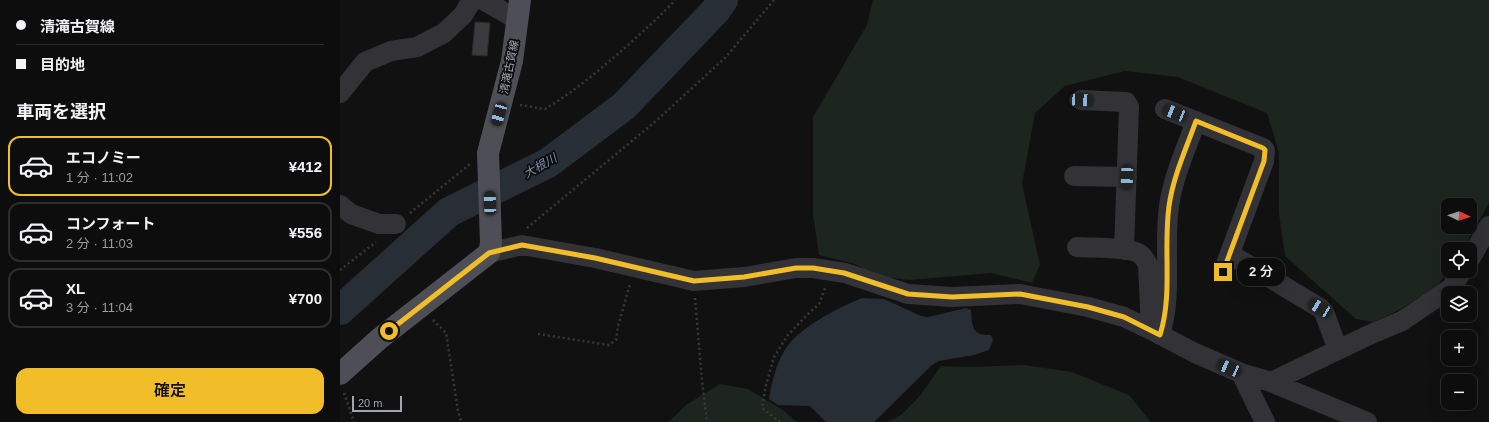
<!DOCTYPE html>
<html lang="ja">
<meta charset="utf-8">
<style>
:root{--surface:#0d0d0e;--page:#161617;--text:#f1f3f6;--muted:#9a9c9e;--line:#2d2d2e;--accent:#f1be2a}
body{margin:0;font-family:Helvetica,"Noto Sans JP",sans-serif;background:var(--page);color:var(--text);height:100vh;display:flex;flex-direction:column;font-size:15px;white-space:nowrap}
*{box-sizing:border-box;margin:0}
p{font-size:13px;color:var(--muted)}
.icon{flex:none;width:22px;height:22px;fill:none;stroke:currentColor;stroke-width:2;stroke-linecap:round;stroke-linejoin:round}
.map{position:relative;flex:1;overflow:hidden}
.details{display:flex;flex-direction:column;background:var(--surface);width:340px}
.details>*{flex:none}
.hud{display:grid;align-content:center;height:88px;padding:0 16px;background:var(--surface)}
.needle{width:26px;rotate:94deg}
.tools{position:absolute;left:1101px;top:198px;display:grid;gap:8px}
.tools a{display:grid;place-items:center;width:36px;height:36px;border-radius:8px;background:var(--surface);box-shadow:0 4px 16px #0002,0 0 0 1px var(--line);font-size:20px}
.scale{position:absolute;left:12px;bottom:10px;width:50px;box-sizing:border-box;padding-left:4px;border:2px solid #a2a6b3;border-top:0;font-size:11px;line-height:14px;white-space:nowrap;color:#a2a6b3;-webkit-text-stroke:3px #0c0c0d;paint-order:stroke}
.end{position:absolute;width:18px;height:18px;margin:-9px;border:5px solid #f1be2a;background:#111;box-shadow:0 0 0 2px #111}
.from{border-radius:50%}
.bubble{position:absolute;height:28px;border-radius:12px;background:var(--surface);box-shadow:0 4px 16px #0002,0 0 0 1px var(--line);font-size:13px;font-weight:600;line-height:28px;text-align:center}
.car{position:absolute;width:12px;height:24px;margin:-12px -6px;border-radius:5px;box-shadow:0 0 3px 1px #0007;background:linear-gradient(#222 24%,#8ab4d8 0 40%,#222 0 76%,#8ab4d8 0 86%,#222 0)}
.hud b{display:flex;align-items:center;gap:14px;height:38px;font-size:15px}
.hud b+b{border-top:1px solid var(--line)}
.hud i{width:10px;height:10px;background:var(--text)}
ul{padding:0;list-style:none}
li{display:flex;align-items:center;gap:12px;height:60px;margin:0 8px 6px;padding:0 8px;border:2px solid var(--line);border-radius:12px}
li div{flex:1}
li b{display:block;font-size:15px}
li em{font-style:normal;font-weight:600}
li.active{border-color:var(--accent)}
li>.icon{width:36px;height:36px;stroke-width:1.5}
h2{padding:0 16px;font-size:18px;line-height:48px}
.cta{display:flex;gap:8px;margin-top:auto;padding:8px 16px}
.cta a{flex:1;height:46px;border-radius:12px;background:var(--accent);color:#111;font-size:16px;font-weight:600;line-height:46px;text-align:center}
main{display:flex;flex:1;min-height:0}
.map>svg:first-child{display:block}
.green{fill:#1d251f;fill-rule:evenodd}
.water{fill:#272e36}
.lines{fill:none;stroke-linecap:round;stroke-linejoin:round}
.river{stroke:#272e36;stroke-width:30}
.building{fill:#3b3b3f;stroke:#2b2b2e}
.path{stroke:#38393e;stroke-width:2.5;stroke-dasharray:2 3;stroke-linecap:butt}
.minor{stroke:#323237;stroke-width:20}
.major{stroke:#4e4f56;stroke-width:22}
.route{stroke:#f1be2a;stroke-width:5}
.labels{text-anchor:middle;stroke-width:3.5;stroke-linejoin:round;paint-order:stroke}
.street-label{font-size:11px;fill:#a2a6b3;stroke:#0c0c0d}
.water-label{font-size:12px;font-style:italic;fill:#7891af;stroke:#0c0c0d}
</style>
<main>
<section class="details">
<div class="hud">
<b><i class="from"></i>清滝古賀線</b>
<b><i></i>目的地</b>
</div>
<h2>車両を選択</h2>
<ul>
<li class="active"><svg class="icon" aria-label="car" viewBox="0 0 24 24"><path d="M5 17H2v-5l4-1 3-4h7l3 4 3 1v5h-3M9 17h6M6 11h13"/><circle cx="7" cy="17" r="2"/><circle cx="17" cy="17" r="2"/></svg><div><b>エコノミー</b><p>1 分 · 11:02</p></div><em>¥412</em></li>
<li><svg class="icon" aria-label="car" viewBox="0 0 24 24"><path d="M5 17H2v-5l4-1 3-4h7l3 4 3 1v5h-3M9 17h6M6 11h13"/><circle cx="7" cy="17" r="2"/><circle cx="17" cy="17" r="2"/></svg><div><b>コンフォート</b><p>2 分 · 11:03</p></div><em>¥556</em></li>
<li><svg class="icon" aria-label="car" viewBox="0 0 24 24"><path d="M5 17H2v-5l4-1 3-4h7l3 4 3 1v5h-3M9 17h6M6 11h13"/><circle cx="7" cy="17" r="2"/><circle cx="17" cy="17" r="2"/></svg><div><b>XL</b><p>3 分 · 11:04</p></div><em>¥700</em></li>
</ul>
<div class="cta"><a>確定</a></div>
</section>
<div class="map">
<svg width="1149" height="422" viewBox="0 0 1149 422">
<rect width="100%" height="100%" fill="#111112"/>
<path class="green" d="M533,0H1149V203L1123,249H1108V270L1098,285L1059,310L1034,322L1016,319L945,256L939,213V153L927,113L838,77L785,71L725,86L695,113L682,184L700,265L692,283L651,273L569,280L536,276L515,264L479,255L473,214V117L527,25ZM1108,205H1130V227H1108Z
M684,365L732,372L789,395L811,422H547L561,415L579,397L601,366L629,367Z
M380,384L408,389L443,410L457,422H329L346,405Z"/>
<path class="water" d="M522,298L544,299L581,316L588,317L626,308L631,310C632,326 632,336 651,335L653,340L649,350L634,355L599,361L592,365L534,422H486L470,406L438,405L429,399C432,381 437,359 449,344C466,324 498,308 522,298Z"/>
<g class="lines">
<path class="river" d="M0,310L109,212L208,163L284,106L376,10L383,0"/>
</g>
<path class="building" d="M135,22L150,23L147,56L132,55Z"/>
<g class="lines">
<path class="path" d="M180,105L205,109C235,91 262,68 288,45C304,30 321,16 335,0
M70,213L130,164
M187,228L316,121L385,58L434,0
M0,270L36,242
M355,298L362,381L367,422
M93,320L106,333L118,411L121,421L123,422
M198,334L269,345L276,340L278,326L290,284
M4,393L14,422
M440,422L422,408L426,385L434,357L448,335L467,315L479,304L485,288"/>
<path class="minor" d="M143,0L178,20
M0,93L25,62L51,51L77,47L104,33L123,15L132,0
M741,100L786,102L789,107L784,250
M825,109L923,148L925,150L924,161L883,272
M734,176L787,177
M0,205L11,214L39,224H56
M737,247C750,248 788,247 798,253C803,255 806,261 808,265L811,330
M149,253L182,245L255,258L354,281L404,277L456,268H473L505,273L568,294L612,297L680,294L748,307L784,317L811,330L855,353L901,373L931,382L1027,422
M890,254L980,308L984,312L998,350
M1130,259L1149,226
M820,335C833,293 823,249 829,206C833,177 846,149 856,121
M901,373L925,422
M931,382L1029,335L1062,321L1111,288L1122,271"/>
<path class="major" d="M0,374L39,339L149,253L151,243L148,153L172,61L180,0"/>
</g>
<g class="lines">
<path class="route" d="M49,331L149,253L182,245L255,258L354,281L404,277L456,268H473L504,273L568,294L612,297L680,294L748,307L784,317L820,335C833,294 823,249 829,206C833,177 846,149 856,121L923,148L925,150L924,161L883,272"/>
</g>
<g class="labels">
<g class="street-label">
<text transform="translate(169 67) rotate(-78)" y="4">清滝古賀線</text>
</g>
<g class="water-label">
<text transform="translate(200 166) rotate(-30)" y="4">大根川</text>
</g>
</g>
</svg>
<div class="tools">
<a><svg class="needle" viewBox="-14 -14 28 28"><path d="M0-13l5 13h-10z" fill="#e53935"/><path d="M0 13l5-13h-10z" fill="#9a9c9e"/></svg></a>
<a><svg class="icon" aria-label="locate" viewBox="0 0 24 24"><circle cx="12" cy="12" r="6"/><path d="M12 2v4M12 18v4M2 12h4M18 12h4"/></svg></a>
<a><svg class="icon" aria-label="layers" viewBox="0 0 24 24"><path d="M12 4l9 5-9 5-9-5zM3 14l9 5 9-5"/></svg></a>
<a>+</a>
<a>−</a>
</div>
<div class="scale">20 m</div>
<i class="end from" style="left:49px;top:331px"></i>
<i class="end" style="left:883px;top:272px"></i>
<div class="bubble" style="left:897px;top:258px;width:48px">2 分</div>
<i class="car" style="left:741px;top:100px;rotate:93deg"></i>
<i class="car" style="left:835px;top:113px;rotate:292deg"></i>
<i class="car" style="left:159px;top:114px;rotate:196deg"></i>
<i class="car" style="left:787px;top:177px;rotate:182deg"></i>
<i class="car" style="left:150px;top:203px;rotate:358deg"></i>
<i class="car" style="left:980px;top:308px;rotate:301deg"></i>
<i class="car" style="left:889px;top:368px;rotate:294deg"></i>
</div>
</main>
